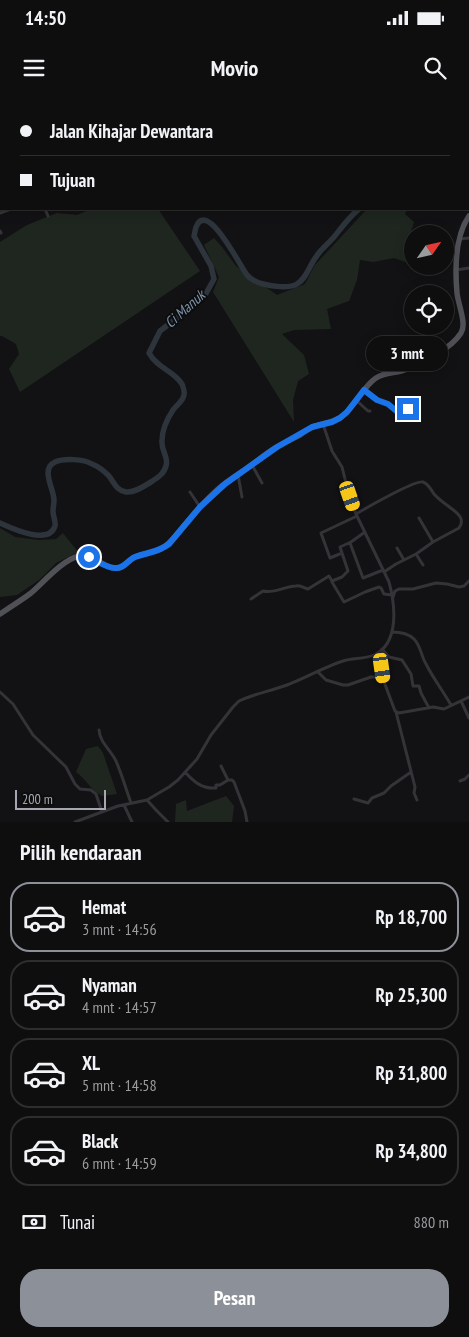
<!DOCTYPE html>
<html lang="id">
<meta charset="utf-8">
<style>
:root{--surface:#0e0e0f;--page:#171718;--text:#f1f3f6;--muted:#9b9c9e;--line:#2e2e2f;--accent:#8c9099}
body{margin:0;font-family:"PT Sans Narrow",sans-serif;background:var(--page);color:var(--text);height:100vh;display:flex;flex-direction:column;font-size:19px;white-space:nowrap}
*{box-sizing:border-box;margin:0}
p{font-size:16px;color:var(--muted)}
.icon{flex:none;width:28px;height:28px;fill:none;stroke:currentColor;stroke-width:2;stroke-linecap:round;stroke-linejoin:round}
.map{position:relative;height:722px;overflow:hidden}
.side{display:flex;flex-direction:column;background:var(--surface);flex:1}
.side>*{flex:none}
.banner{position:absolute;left:0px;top:0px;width:470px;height:110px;box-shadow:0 2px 12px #0003,0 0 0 1px var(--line);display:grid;align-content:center;height:110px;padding:0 20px;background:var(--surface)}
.needle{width:32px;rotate:56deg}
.fabs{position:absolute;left:404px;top:125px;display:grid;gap:10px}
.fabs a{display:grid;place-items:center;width:50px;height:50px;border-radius:50%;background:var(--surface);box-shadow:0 2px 12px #0003,0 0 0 1px var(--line);font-size:25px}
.scale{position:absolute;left:15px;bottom:12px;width:91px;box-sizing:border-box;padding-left:5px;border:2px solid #a5a8b3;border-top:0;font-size:14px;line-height:18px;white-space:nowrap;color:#a5a8b3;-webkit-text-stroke:4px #0d0d0e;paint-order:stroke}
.end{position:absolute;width:22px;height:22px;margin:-11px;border:6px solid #1a73e8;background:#fff;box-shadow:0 0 0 2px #fff}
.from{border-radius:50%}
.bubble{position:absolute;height:35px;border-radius:18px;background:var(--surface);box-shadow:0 2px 12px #0003,0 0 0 1px var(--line);font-size:16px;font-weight:700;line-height:35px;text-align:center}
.car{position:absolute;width:15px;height:30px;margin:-15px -8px;border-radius:6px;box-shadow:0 0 4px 1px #0007;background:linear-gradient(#f5c518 24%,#345 0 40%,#f5c518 0 76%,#345 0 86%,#f5c518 0)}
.banner b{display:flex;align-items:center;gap:18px;height:48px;font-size:19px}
.banner b+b{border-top:1px solid var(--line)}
.banner i{width:12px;height:12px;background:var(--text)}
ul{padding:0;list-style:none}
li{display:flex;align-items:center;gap:15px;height:70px;margin:0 10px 8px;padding:0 10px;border:2px solid var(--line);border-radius:20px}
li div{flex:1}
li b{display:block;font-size:19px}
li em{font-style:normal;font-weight:700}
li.on{border-color:var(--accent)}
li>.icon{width:45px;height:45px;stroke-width:1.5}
h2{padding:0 20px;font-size:22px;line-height:60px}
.pay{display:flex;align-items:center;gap:12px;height:55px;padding:0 20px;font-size:19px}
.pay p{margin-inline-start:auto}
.button{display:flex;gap:10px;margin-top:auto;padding:10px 20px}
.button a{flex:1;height:58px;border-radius:20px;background:var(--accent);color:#fff;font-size:20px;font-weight:700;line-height:58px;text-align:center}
.status{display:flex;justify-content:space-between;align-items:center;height:35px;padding:0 25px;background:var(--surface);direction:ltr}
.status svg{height:14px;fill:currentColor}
header{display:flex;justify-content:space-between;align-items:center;height:65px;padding:0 20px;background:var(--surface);font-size:22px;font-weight:700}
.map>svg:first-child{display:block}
.green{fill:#1f2620}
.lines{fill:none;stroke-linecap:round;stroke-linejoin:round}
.river{stroke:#2d343b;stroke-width:5.5}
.street{stroke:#343438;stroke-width:3}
.primary{stroke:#505157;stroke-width:5.5}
.route{stroke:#1a73e8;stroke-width:6}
.labels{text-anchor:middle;stroke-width:4;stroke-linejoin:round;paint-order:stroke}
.water-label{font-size:15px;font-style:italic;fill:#7e93ab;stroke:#0d0d0e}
</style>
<div class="status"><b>14:50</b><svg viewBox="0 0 49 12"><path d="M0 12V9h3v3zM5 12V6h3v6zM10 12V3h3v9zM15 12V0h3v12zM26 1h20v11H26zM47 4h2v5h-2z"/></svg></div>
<header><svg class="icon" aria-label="menu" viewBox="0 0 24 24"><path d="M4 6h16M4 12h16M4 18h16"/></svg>Movio<svg class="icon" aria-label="search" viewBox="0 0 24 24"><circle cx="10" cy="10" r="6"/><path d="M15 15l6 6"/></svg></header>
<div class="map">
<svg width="469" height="722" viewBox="0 0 469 722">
<rect width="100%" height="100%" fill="#121214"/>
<path class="green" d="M91,109H158L200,171L20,292L9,269L19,254L16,244L2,236H0V142L27,125L57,113L77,115Z
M367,109H407L405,114L414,122L411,131V164L394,158L373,162L360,160L357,180L349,201L327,209L331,229L294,230L282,234L304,255L309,274L298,281L293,300L294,322L213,192L219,177L204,145L214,138L222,147L236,166L277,195L305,184L315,165Z
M0,428L15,437L39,440L56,439L63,433L78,452L56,463L39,480L17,495L0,497Z
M98,646L103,653L117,694L102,696C90,689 87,680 76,672L86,649Z
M226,696L234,706L232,722H175L176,704L186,700L187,711Z"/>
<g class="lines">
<path class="river" d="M370,1L371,0
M0,423C11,428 49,446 55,426C56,422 53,416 53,411C53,408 54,404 54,400C54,389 40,369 55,362C64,358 84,359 92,364C97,366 104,371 108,375C114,381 115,390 126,392C135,393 144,386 151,382C157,378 164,374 166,366C169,357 161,351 162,341C162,330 167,319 173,310C177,305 183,301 184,295C185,291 183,287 182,284C174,271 157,268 149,253L160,231L204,197L214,179L211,166L194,136C195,133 195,128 197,125C209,102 241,168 247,175C250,179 258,183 263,184C271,186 289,189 297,184C307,178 309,166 316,157C321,149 328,144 334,137C342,127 349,117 359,109"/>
<path class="street" d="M30,109H33
M45,109L48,116
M0,113L11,109
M0,131L1,133
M460,139L469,138
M456,170L469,168
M365,290L377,300L388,304L400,314C406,314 408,308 414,307
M357,301L368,311H370
M252,365L262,383
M238,375L242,397
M190,392L200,407
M356,414C366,408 415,380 423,382C429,384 431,390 434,394C439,400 446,404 452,409C459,414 465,420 459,428L433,442L416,454L396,464L384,472
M419,418L433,442
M365,432L351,442L340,447L348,471L342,477L332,481V482L344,502L365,492L379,487L381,488L384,494L392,495
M350,443L363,478L383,470
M397,448L404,460
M342,453L330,458L321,433L357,416
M416,454L423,465
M393,497L395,491L399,489H413L436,483L447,484L459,487L464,486L469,481
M251,499L263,491C274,494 285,486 296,486C301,485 304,488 308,489L329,476L332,481
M392,532C400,532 408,533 414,539C421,546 421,556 426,564C433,578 443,591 451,605
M382,549L389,557L402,560L411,574L413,586H419L421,593L429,608
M318,572L326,580L343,585H348L371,577H377L383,579L395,611L399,613L433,607L444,609L469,597
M383,579L382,562L384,553
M0,592L13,604L33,635L66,667L75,684L80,689L91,690L96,694L102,712
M461,601L469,618
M396,612L415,687L414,693L417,700
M99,630C100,643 111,650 116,661C122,675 126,689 131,703
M185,672C194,682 202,689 216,688V685H220L228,680L221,666
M228,680H232L234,682L245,711L247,722
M460,681L465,679L469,675
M354,699L368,703L372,698L384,693L391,686L411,672
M147,700L156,710L168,722
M124,705L132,722
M75,722L118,706L147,700L169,687L178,680L197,659L211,635L233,607L239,601C253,594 271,591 287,585C306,578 324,567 343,561C353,558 365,559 374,555C400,543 395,504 389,482L356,414L347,387L342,367L332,351L323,324"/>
<path class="primary" d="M0,514C10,507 22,500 31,493C44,482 62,460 79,456C92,453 101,466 114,468C123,470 126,462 133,458C141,453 153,454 161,449C172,443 179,431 187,422C197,410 207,399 218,389C227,381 237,375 246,369C256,362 266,353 277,347C284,343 292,339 300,335C304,332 308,329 313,327C322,323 332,323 341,317C356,307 361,288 376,278C383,273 393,273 401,271C419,266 451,249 461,233C467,224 458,204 457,193C455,170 455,136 469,116"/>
</g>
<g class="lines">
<path class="route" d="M89,457C97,461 106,468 115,468C124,469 128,460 135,457C148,452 157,453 169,444L200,407L225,384L277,347L312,327L332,322L340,318L347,312L364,290L377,300L388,304L400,314L405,313L408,309"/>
</g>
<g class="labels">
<g class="water-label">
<text transform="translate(185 209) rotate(-42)" y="5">Ci Manuk</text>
</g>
</g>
</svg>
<div class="fabs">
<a><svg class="needle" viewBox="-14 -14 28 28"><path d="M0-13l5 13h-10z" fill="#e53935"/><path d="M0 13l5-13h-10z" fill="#9b9c9e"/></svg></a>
<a><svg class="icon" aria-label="locate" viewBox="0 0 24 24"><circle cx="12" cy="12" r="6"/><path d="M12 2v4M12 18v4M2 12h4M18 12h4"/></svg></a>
</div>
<div class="scale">200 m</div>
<i class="end from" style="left:89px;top:457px"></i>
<i class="end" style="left:408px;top:309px"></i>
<div class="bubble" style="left:366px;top:236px;width:82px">3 mnt</div>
<i class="car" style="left:350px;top:396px;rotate:161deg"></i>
<i class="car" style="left:382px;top:568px;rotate:172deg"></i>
<div class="banner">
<b><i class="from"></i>Jalan Kihajar Dewantara</b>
<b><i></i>Tujuan</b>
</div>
</div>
<section class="side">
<h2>Pilih kendaraan</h2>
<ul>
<li class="on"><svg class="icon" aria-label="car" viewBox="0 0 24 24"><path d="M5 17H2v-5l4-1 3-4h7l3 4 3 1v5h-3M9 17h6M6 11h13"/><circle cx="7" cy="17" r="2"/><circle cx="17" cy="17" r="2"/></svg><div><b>Hemat</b><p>3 mnt · 14:56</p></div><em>Rp 18,700</em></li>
<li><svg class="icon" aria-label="car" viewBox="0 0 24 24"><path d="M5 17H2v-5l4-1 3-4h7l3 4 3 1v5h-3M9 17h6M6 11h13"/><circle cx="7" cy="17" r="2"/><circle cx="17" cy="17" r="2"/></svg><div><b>Nyaman</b><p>4 mnt · 14:57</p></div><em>Rp 25,300</em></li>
<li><svg class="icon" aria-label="car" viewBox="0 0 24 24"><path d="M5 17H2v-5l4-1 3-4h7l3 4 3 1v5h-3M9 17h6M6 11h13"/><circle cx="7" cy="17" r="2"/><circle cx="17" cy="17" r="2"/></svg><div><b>XL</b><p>5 mnt · 14:58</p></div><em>Rp 31,800</em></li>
<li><svg class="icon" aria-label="car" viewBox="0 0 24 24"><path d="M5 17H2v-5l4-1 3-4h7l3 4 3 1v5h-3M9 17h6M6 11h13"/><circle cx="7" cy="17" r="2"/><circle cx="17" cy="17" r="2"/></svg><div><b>Black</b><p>6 mnt · 14:59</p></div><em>Rp 34,800</em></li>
</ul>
<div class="pay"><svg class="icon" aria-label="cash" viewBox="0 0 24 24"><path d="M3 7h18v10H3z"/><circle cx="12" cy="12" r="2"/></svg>Tunai<p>880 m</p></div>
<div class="button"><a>Pesan</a></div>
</section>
